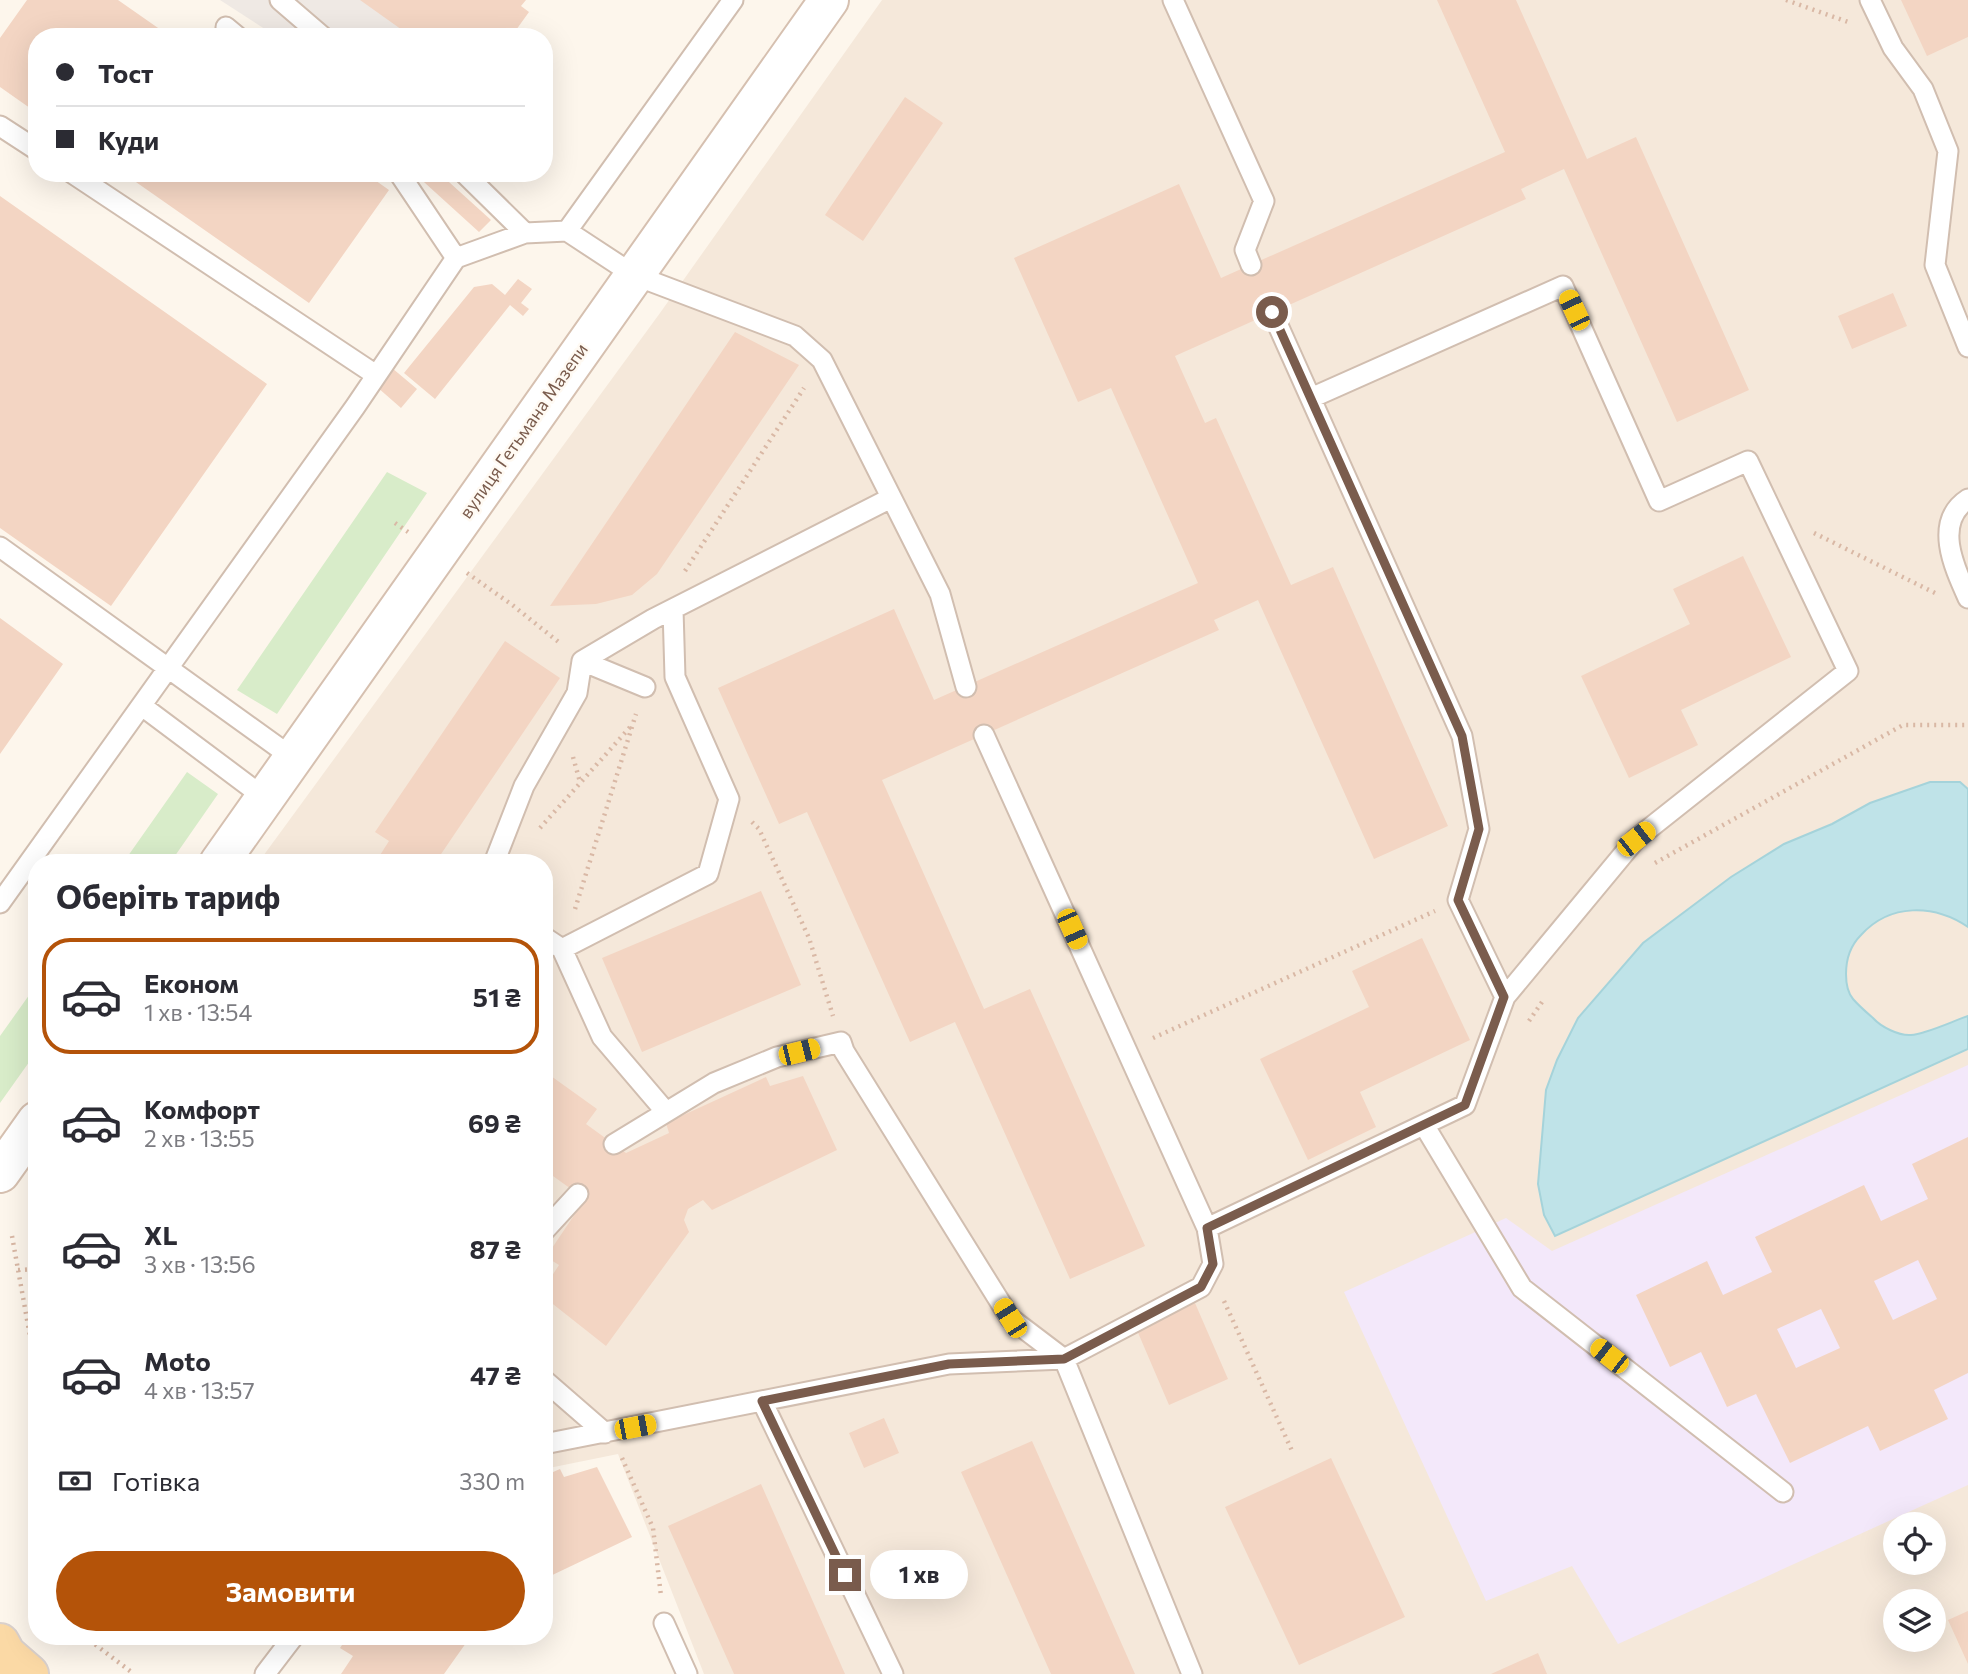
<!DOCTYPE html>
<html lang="uk">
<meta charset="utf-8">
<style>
:root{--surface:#fff;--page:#f7f7f7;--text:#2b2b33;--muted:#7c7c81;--line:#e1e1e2;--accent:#b45309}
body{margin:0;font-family:Commissioner,sans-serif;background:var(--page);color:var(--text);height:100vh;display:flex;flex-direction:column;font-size:26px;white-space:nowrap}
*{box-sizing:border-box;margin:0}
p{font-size:23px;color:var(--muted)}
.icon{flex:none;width:38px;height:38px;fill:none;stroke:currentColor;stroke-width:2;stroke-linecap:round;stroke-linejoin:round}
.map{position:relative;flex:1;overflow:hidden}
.sheet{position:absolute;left:28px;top:854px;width:525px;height:791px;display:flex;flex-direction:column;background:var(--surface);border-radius:28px;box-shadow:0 7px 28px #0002}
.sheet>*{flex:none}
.banner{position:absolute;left:28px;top:28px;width:525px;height:154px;border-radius:28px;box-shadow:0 7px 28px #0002;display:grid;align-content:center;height:154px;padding:0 28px;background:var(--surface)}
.fabs{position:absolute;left:1883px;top:1512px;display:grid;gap:14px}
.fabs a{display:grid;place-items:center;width:63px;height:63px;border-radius:50%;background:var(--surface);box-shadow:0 7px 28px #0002;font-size:35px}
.end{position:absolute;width:32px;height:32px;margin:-16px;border:9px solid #7a5c4d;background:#fff;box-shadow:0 0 0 4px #fff}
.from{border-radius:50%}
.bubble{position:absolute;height:49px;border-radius:24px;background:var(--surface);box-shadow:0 7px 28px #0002;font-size:23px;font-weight:700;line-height:49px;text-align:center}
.car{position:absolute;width:21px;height:42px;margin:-21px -10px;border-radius:9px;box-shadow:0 0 5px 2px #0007;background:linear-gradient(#f5c518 24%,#345 0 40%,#f5c518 0 76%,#345 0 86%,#f5c518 0)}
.banner b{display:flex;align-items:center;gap:24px;height:66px;font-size:26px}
.banner b+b{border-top:2px solid var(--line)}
.banner i{width:18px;height:18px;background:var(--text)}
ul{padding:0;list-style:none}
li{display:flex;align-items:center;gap:21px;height:116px;margin:0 14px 10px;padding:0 14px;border:4px solid transparent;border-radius:28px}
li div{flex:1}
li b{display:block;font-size:26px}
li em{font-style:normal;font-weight:700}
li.active{border-color:var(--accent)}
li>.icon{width:63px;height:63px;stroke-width:1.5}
h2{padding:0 28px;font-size:32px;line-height:84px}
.pay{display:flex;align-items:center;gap:18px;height:77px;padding:0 28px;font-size:26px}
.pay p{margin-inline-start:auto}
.cta{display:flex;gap:14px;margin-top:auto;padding:14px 28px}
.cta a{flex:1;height:80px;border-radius:42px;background:var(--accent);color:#fff;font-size:28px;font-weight:700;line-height:80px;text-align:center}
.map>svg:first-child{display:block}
.residential{fill:#f5e8da;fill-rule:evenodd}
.industrial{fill:#efe9e4}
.education{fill:#f3e8fa}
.green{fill:#d8ecc9}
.water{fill:#bfe3e8;stroke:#a5d3da;stroke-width:2}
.building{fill:#f3d5c3;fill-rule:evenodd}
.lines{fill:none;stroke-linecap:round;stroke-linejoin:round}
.lane-casing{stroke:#d1beb0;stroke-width:23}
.secondary-casing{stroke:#d6c0b0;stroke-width:42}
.primary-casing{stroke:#dad1cd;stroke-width:42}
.path{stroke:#d9b8a5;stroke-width:4.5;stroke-dasharray:2 5;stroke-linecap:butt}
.lane{stroke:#fff;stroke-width:19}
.secondary{stroke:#fff;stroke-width:38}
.primary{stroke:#fbd9a5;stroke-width:38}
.route{stroke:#7a5c4d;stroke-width:9}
.labels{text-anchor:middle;stroke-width:5;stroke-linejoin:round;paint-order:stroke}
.street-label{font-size:18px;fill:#7a5c4d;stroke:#fffaf3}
</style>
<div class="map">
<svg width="1968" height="1674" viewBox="0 0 1968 1674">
<rect width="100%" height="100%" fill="#fdf6ec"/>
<path class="residential" d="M882,0H1968V1674H704L618,1454L544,1469V863H258L660,313ZM1895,1524H1934V1563H1895ZM1895,1601H1934V1640H1895Z"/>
<path class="industrial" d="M220,0H456L431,37H277Z"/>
<path class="education" d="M1968,1065V1485L1618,1644L1572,1566L1486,1601L1344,1292L1506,1218L1552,1251Z"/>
<path class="green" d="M387,472L427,493L277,714L237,690Z
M187,772L218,794L170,863H123Z
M37,984V1051L0,1103V1036Z"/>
<path class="water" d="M1930,782H1960L1968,789V927C1934,904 1890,903 1861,935C1850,946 1846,959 1846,974C1846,982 1848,993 1853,999C1859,1006 1866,1012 1873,1018C1881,1027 1899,1036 1911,1035C1926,1034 1953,1021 1968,1016V1049L1555,1236L1544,1215L1538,1184L1546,1090L1557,1060L1578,1018L1643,943L1731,877L1784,844L1832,824L1870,803Z"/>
<path class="building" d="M27,0H118L171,37H37V113L0,87V38Z
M360,0H526L521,6L529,12L511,37H412Z
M1437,0H1516L1587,159L1636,137L1749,390L1677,422L1564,169L1521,189L1526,199L1175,356L1205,423L1216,418L1291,585L1333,567L1448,826L1374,859L1258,600L1214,620L1219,630L882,780L984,1009L1030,989L1145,1246L1070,1279L955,1022L910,1042L807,812L779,824L718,688L894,609L934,700L1198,583L1111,388L1078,402L1014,258L1179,184L1221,278L1505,152Z
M1901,0H1968V37L1927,56Z
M905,97L943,123L863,241L825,215Z
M123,173H365L389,190L309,303Z
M414,173H439L491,220L479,232Z
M0,196L267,384L111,606L0,528Z
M518,279L532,289L521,303L529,309L523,316L510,305L435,399L404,373L474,287L492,284L505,295Z
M1893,293L1907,326L1852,349L1838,316Z
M735,332L799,365L657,574L632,595L596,604L550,606Z
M392,368L417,389L401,408L377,387Z
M1743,556L1791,657L1681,710L1698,745L1629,778L1581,676L1690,624L1673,589Z
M0,618L63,664L0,754Z
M505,641L560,678L435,863H375L389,841L375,832Z
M761,891L801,985L642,1052L602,958Z
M1422,938L1470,1040L1360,1092L1376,1127L1308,1160L1260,1059L1369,1007L1352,971Z
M544,1071L597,1109L586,1124L626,1153L669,1133L666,1123L766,1077L770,1086L803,1076L837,1150L712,1210L703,1200L688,1209L684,1220L689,1232L606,1346L544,1297V1288L559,1265L546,1257L585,1199L546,1171L544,1173Z
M1968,1137V1373L1934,1390L1948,1419L1880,1451L1868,1426L1790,1463L1756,1394L1727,1407L1701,1352L1670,1367L1636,1295L1707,1261L1723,1295L1772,1272L1755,1237L1864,1185L1881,1221L1928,1199L1912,1164ZM1918,1260L1937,1299L1893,1320L1874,1281ZM1821,1309L1840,1348L1796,1368L1777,1329Z
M1195,1303L1228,1379L1169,1405L1136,1328Z
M884,1418L899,1453L864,1468L849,1433Z
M1032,1441L1135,1674H1051L961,1472Z
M1331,1458L1405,1617L1299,1665L1225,1507Z
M597,1467L632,1537L544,1579V1476L560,1469L564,1477Z
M761,1484L845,1674H734L668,1526Z
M1968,1611V1664L1948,1620Z
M348,1636H471L444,1674H341L353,1656L340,1648Z
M1538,1653L1547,1674H1491Z"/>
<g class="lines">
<g class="lane-casing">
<path id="lane" d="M280,0L323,37
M1173,0L1264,201L1245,250L1251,265
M1870,0L1893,48L1923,89L1948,151L1935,265L1968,347
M226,27L238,37
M0,126L37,150
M72,173L376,375
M399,173L456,258
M464,173L525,233
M567,231L733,0
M1272,312L1462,736L1479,829L1458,900L1505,997
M1968,499C1933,522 1954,567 1968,598
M0,547L293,758
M645,687L582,661L653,619L891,498
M142,706L265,798
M984,735L1207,1228L1213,1264L1201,1287L1064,1359L1192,1674
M494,863L524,786L577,693L582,661
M0,903L355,407L456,258L525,233L567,231L634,275L795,336L822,360L940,594L966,687
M544,937L562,949L708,874L729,799L675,677L673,609
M562,949L602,1037L666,1112
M1424,1125L1522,1288L1783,1492
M614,1144L714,1083L777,1057L841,1042L844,1051L1010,1318L1064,1359
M1207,1228L1465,1105L1505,997L1636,839L1848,671L1748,461L1659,501L1563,286L1311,398
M544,1231L578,1194
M544,1380L605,1433
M762,1401L893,1674
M544,1444L949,1364L1064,1359
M664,1623L687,1674
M265,1674L294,1636"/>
</g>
<g class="secondary-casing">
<path id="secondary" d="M219,863L829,0
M0,1173L37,1121"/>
</g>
<g class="primary-casing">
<path id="primary" d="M0,1643L6,1654L29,1674"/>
</g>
<path class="path" d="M1786,0L1851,23
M395,523L408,532
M1814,533L1935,593
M685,571L804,388
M467,573L511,604L561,644
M573,757L580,782
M752,822L759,829L809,938L833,1016
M540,828L632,725
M1655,863L1903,725H1968
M575,909L636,714
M1529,1021L1542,1002
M1153,1038L1435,911
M12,1236L37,1375
M18,1270L37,1269
M1224,1301L1293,1453
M622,1458L653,1528L661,1596
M84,1636L134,1674"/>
<use href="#lane" class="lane"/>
<use href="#secondary" class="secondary"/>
<use href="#primary" class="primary"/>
</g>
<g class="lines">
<path class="route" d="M845,1575L762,1401L949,1364L1064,1359L1201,1287L1213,1264L1207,1228L1465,1105L1504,997L1458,900L1479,829L1462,736L1272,312"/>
</g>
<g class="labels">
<g class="street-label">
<text transform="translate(524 431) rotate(-55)" y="6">вулиця Гетьмана Мазепи</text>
</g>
</g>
</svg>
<div class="fabs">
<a><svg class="icon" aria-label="locate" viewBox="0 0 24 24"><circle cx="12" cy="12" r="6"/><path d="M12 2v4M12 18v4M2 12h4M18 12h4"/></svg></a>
<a><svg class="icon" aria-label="layers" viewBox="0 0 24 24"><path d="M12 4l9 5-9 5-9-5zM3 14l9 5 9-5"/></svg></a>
</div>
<i class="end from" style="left:1272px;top:312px"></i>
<i class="end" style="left:845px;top:1575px"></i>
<div class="bubble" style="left:870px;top:1550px;width:98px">1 хв</div>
<i class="car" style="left:1574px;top:310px;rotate:335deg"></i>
<i class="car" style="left:1636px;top:839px;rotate:52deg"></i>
<i class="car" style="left:1072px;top:929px;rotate:156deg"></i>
<i class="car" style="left:799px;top:1052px;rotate:76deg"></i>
<i class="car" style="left:1010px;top:1318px;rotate:328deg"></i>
<i class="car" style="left:1609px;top:1356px;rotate:308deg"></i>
<i class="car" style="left:635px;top:1427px;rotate:79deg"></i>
<div class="banner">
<b><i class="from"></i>Тост</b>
<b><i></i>Куди</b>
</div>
<section class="sheet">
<h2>Оберіть тариф</h2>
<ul>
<li class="active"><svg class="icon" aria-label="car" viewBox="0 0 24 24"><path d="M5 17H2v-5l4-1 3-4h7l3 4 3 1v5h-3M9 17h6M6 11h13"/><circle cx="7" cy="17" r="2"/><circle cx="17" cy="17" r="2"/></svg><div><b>Економ</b><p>1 хв · 13:54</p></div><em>51 ₴</em></li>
<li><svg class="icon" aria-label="car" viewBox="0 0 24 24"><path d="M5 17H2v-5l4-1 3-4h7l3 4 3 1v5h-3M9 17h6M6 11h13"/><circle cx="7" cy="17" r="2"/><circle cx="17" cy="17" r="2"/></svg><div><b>Комфорт</b><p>2 хв · 13:55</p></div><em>69 ₴</em></li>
<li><svg class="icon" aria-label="car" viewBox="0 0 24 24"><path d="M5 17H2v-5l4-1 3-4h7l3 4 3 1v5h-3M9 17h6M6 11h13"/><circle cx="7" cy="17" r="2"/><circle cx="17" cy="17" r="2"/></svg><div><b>XL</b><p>3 хв · 13:56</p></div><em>87 ₴</em></li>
<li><svg class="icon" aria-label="car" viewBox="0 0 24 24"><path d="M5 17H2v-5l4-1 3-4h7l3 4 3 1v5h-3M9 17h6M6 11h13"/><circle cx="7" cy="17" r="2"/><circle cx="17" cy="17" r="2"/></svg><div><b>Moto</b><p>4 хв · 13:57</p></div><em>47 ₴</em></li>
</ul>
<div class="pay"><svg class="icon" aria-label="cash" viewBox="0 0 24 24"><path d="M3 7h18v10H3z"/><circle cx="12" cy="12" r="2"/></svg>Готівка<p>330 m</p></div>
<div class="cta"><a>Замовити</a></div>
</section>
</div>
